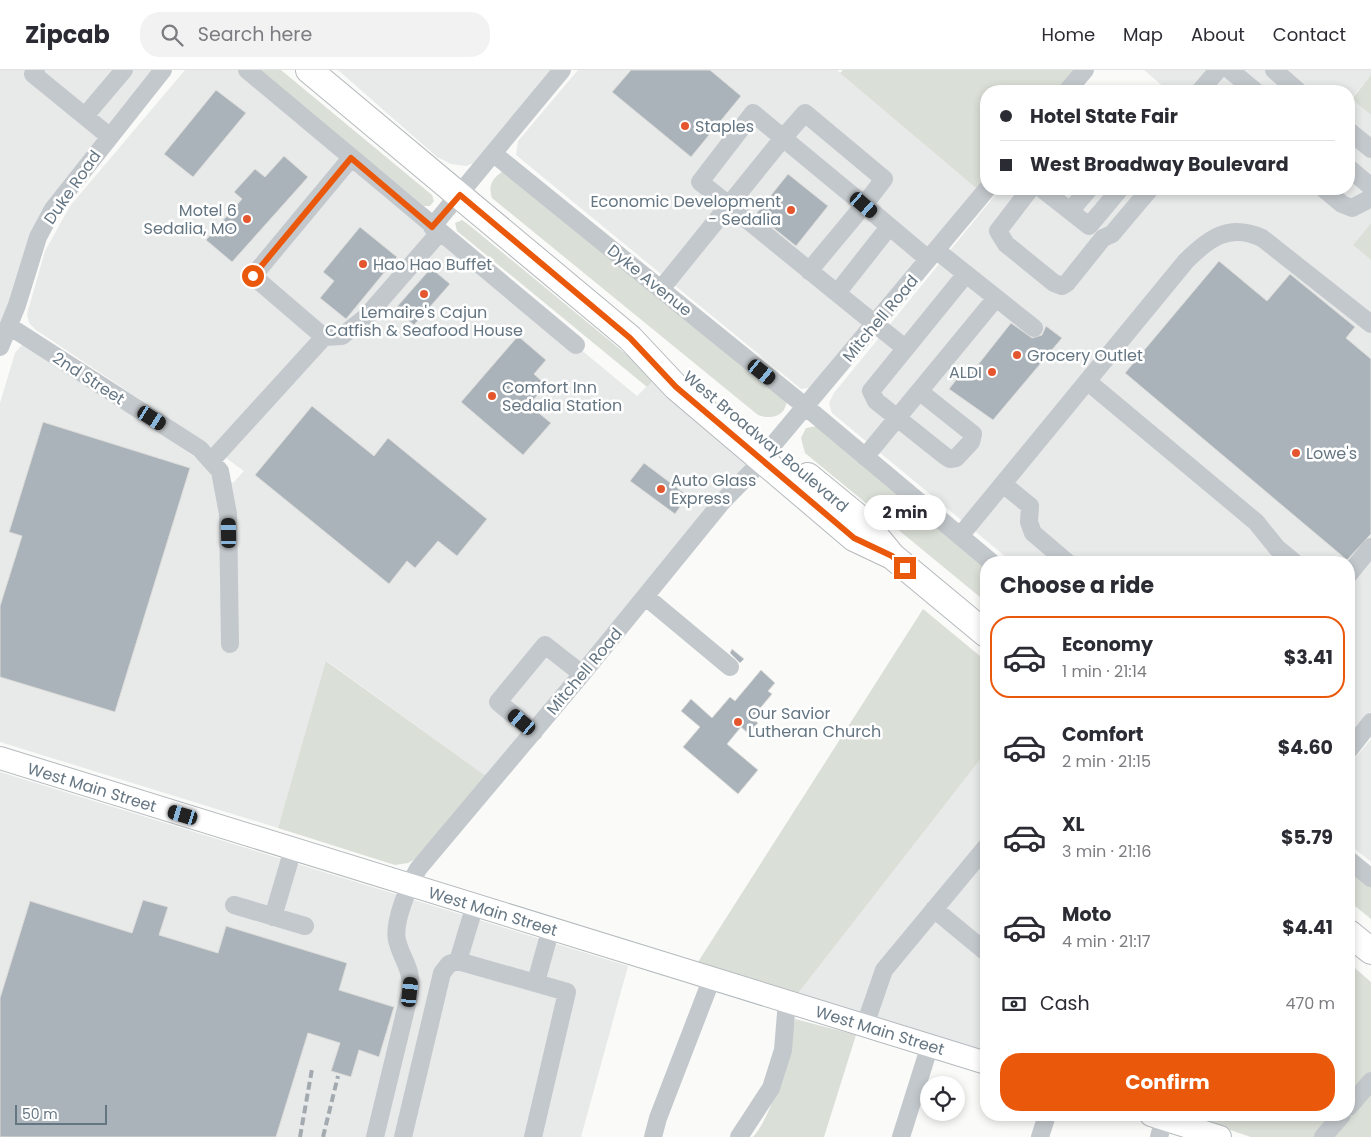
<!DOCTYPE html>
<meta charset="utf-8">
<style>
:root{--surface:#fff;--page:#f2f2f3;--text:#2b2b33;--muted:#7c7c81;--line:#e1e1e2;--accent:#ea580c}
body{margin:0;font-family:Poppins,sans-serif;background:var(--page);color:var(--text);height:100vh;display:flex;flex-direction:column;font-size:19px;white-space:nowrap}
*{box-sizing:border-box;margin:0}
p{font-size:16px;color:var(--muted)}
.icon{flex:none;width:28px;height:28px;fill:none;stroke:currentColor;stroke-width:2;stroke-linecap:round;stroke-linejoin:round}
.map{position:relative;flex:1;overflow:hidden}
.sheet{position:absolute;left:980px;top:486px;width:375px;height:565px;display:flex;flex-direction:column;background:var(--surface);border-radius:20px;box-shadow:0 2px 8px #0003}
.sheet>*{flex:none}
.guide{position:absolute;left:980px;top:15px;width:375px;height:110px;border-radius:20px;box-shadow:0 2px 8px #0003;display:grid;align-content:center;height:110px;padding:0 20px;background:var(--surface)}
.tools{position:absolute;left:920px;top:1006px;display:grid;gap:10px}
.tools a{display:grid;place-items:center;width:45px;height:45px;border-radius:50%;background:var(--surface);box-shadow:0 2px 8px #0003;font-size:25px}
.scale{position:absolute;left:15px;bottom:12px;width:92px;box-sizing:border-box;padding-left:5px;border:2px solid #657683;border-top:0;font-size:14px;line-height:18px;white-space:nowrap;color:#657683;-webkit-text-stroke:4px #fff;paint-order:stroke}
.end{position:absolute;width:22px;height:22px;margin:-11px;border:6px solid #ea580c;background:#fff;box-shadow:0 0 0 2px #fff}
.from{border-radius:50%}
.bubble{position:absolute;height:35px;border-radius:18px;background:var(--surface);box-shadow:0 2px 8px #0003;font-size:16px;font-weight:700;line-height:35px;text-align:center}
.car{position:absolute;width:15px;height:30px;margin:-15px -8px;border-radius:6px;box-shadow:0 0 4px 1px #0007;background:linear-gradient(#222 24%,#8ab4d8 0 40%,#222 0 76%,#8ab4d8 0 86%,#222 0)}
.guide b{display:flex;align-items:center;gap:18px;height:48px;font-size:19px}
.guide b+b{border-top:1px solid var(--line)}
.guide i{width:12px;height:12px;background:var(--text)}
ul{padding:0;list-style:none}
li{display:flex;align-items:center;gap:15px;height:82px;margin:0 10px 8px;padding:0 10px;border:2px solid transparent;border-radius:20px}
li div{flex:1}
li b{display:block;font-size:19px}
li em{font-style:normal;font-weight:700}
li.current{border-color:var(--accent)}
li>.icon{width:45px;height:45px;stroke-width:1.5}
h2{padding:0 20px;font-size:22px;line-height:60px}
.pay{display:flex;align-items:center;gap:12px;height:55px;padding:0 20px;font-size:19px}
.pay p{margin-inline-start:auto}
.cta{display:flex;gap:10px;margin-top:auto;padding:10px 20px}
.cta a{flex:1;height:58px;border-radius:20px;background:var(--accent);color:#fff;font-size:20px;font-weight:700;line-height:58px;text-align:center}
header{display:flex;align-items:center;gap:30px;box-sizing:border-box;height:70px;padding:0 25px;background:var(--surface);border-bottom:1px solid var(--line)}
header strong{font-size:24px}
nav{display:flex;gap:28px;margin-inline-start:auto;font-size:18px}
.search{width:350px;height:45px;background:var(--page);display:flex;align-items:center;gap:12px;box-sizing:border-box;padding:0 18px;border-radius:20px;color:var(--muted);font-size:19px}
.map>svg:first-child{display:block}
.built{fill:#e8e9e9}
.green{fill:#dadfd7}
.building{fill:#aab3b9;stroke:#dcdcda}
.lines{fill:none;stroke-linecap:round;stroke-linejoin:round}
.major-casing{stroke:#b5babe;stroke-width:24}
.highway-casing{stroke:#b4b9bd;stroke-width:28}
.minor{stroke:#c3c8cc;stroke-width:18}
.major{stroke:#fff;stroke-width:22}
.highway{stroke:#fff;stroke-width:26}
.rail{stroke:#a2aab0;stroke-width:4;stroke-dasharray:8 4;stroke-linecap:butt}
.route{stroke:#ea580c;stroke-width:6}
.poi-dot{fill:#e4572e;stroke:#fff;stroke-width:2}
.labels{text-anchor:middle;stroke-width:5;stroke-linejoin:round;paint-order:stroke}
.poi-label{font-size:16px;fill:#657683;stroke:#fff;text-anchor:start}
.street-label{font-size:16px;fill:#657683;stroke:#fff}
</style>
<header>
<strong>Zipcab</strong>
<div class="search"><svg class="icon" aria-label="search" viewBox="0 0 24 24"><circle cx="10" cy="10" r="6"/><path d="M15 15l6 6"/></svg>Search here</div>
<nav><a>Home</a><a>Map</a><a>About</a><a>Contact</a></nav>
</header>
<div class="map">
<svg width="1371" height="1067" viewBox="0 0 1371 1067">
<rect width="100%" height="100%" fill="#fafaf8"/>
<path class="built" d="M0,0H155L61,117L0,274Z
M185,0H242L637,326L655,308L748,390L744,400L486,706L327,591L278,758L0,672V333L15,283L22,275L31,276L233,413L244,401L204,372L36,260L29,253L27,244L45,181L70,136Z
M338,0H554L477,92L466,96L451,94L437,87Z
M578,0H837L977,119L814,317L801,319L516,85L518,71Z
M1144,0H1371V5L1352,28L1371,45V153L1353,175L1371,190V641L1349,668V492H1012L832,343L829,333L834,323L1000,119H1064L1073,126L1079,119H1349V21H1163L1165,18Z
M1371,669V792L1349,774V695Z
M986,682V984L796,926Z
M0,702L628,896L581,1067H0Z"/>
<path class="green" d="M258,0H281L432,125L434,131L430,136H424Z
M843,0H1076L1058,21H986V108L977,119L840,3Z
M1371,5V45L1352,29Z
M503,101L787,329C786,346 773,350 758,345L492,128C488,115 492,109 503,101Z
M462,150L469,155L655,308L647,317L457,161L455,153Z
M1371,153V190L1353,175Z
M818,356L986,493V532L805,383L801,368L806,358Z
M923,539L986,591V682L796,926L698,892Z
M326,591L486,706L417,788L408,793L395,795L278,758Z
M1349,792L1371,811V849L1349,831Z
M1349,893L1371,912V1067H1251L1191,1047L1193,1045H1349Z
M795,949L856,965L824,1067H753C776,1040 787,983 795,949Z"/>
<path class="building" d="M631,0H710L741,26L691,87L612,22Z
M216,20L246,43L193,107L164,84Z
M284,86L308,107L232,192L206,170L242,129L234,122L255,99L265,107Z
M788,104L828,136L796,176L756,144Z
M360,157L397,187L346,249L320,228L334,211L323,202Z
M1219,191L1267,231L1290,204L1355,257L1346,268L1371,289V464L1347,490L1125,303Z
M431,198L450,214L414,255L395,239Z
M1011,253L1032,268L1042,265L1046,256L1062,268L993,350L949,319L963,301L969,306Z
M518,266L546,290L534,304L546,315L529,335L551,353L523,385L461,332Z
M312,336L374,386L388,368L487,449L457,486L438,471L415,498L407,491L389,514L255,405Z
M43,352L190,398L115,642L0,607V536L22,466L9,462Z
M644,393L688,426L675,444L630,411Z
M732,579L744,589L740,593L730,583Z
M761,600L775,613L768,621L772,624L752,648L758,653L749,664L741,657L727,674L758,700L738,724L683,677L700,657L681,641L691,629L712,648L730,627L735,631Z
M143,830L168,837L159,865L218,883L226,856L347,893L339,920L394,937L379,987L359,980L351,1007L331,1001L340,973L308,963L276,1067H0V928L30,831L132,863Z"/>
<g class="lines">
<g class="major-casing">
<path id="major" d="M0,688L986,993
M1151,1045L1220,1067"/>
</g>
<g class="highway-casing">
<path id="highway" d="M309,0L630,268L676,317L854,468L892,486
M808,406L864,452L892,486L986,564
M1349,863L1371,881"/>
</g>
<path class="minor" d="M36,0L33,4L109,66
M247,0L576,275
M1230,0L1255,21
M1274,0L1298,21
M1067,21L1085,0
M1200,21L1218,0
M85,46L124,0
M1349,61L1371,79
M494,84L806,337L991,492
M1349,98L1371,117
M1030,119L998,161L1006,174L1054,213L1062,216L1067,213L1103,168L1112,164L1150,119
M1042,119L1089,156L1120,119
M1324,119L1342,134L1352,138L1371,128
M1070,141L1089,119
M432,157L562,0
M936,180L1034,258
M809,201L864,135L783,68L729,135C788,183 846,231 905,278
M661,219L729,135L700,112L753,43L783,68L805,43L884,109L864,135L928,189
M837,223L889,157
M9,256L200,379L220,401L228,444L230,574
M324,267L342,266L366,247L439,163
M0,277L17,235L38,167L53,139L163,0
M1087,311L1256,452L1277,478L1294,492
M919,321L973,364L971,372L956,388L950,389L945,386L876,331L871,321L966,204
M772,376L987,119
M865,387L996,228
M212,390L324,267L253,206L351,88
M1003,414L1030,436L1029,452L1033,463L1067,492
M960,466L1186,191C1209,168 1229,153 1262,168L1371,254
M1349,504L1371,477
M646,527L730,597
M534,662L498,632L545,575L582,604
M1349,680L1371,652
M1349,790L1371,808
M234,835L305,856
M934,839L986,882
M273,847L293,779
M458,891L567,922L533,1067
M536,912L551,858
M865,955L884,900L986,777
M1349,1037L1371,1011
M375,1067L410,922C413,898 402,891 397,870C393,852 409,815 418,799L582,604L722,432L762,391
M403,1067L442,903L449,894L458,891L475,835
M653,1067L658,1048L712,908
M739,1067L771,1018L783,980L787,931
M901,1067L930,975
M1040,1067L1047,1045
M1159,1067L1164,1049
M1323,1067L1342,1045"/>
<use href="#major" class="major"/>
<use href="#highway" class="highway"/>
<path class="rail" d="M300,1067L312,999
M323,1067L338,1006"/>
</g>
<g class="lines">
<path class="route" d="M253,206L351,88L432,157L460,125L630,268L676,317L854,468L892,486L905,498"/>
</g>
<g class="poi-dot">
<circle cx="685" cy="56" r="5"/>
<circle cx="791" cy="140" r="5"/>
<circle cx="247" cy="149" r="5"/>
<circle cx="363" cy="194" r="5"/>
<circle cx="424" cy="224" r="5"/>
<circle cx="1017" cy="285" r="5"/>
<circle cx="992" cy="302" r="5"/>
<circle cx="492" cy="326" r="5"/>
<circle cx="1296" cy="383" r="5"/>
<circle cx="661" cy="419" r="5"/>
<circle cx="738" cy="652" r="5"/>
</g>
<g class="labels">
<g class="poi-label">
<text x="695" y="62">Staples</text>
<text x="781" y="137" text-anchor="end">Economic Development<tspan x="781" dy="18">- Sedalia</tspan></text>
<text x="237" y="146" text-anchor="end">Motel 6<tspan x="237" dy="18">Sedalia, MO</tspan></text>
<text x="373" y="200">Hao Hao Buffet</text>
<text x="424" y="248" text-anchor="middle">Lemaire's Cajun<tspan x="424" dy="18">Catfish &amp; Seafood House</tspan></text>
<text x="1027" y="291">Grocery Outlet</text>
<text x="982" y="308" text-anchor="end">ALDI</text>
<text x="502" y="323">Comfort Inn<tspan x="502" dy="18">Sedalia Station</tspan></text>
<text x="1306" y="389">Lowe's</text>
<text x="671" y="416">Auto Glass<tspan x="671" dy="18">Express</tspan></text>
<text x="748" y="649">Our Savior<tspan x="748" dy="18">Lutheran Church</tspan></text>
</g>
<g class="street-label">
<text transform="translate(72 117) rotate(-55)" y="6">Duke Road</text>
<text transform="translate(650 210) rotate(39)" y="6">Dyke Avenue</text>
<text transform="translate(880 248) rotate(-50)" y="6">Mitchell Road</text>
<text transform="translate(89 308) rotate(33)" y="6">2nd Street</text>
<text transform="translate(766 371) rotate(40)" y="6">West Broadway Boulevard</text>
<text transform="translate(584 601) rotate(-50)" y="6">Mitchell Road</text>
<text transform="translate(92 717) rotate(17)" y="6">West Main Street</text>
<text transform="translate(493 841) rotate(17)" y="6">West Main Street</text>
<text transform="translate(880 960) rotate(17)" y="6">West Main Street</text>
</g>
</g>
</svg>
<div class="tools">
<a><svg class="icon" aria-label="locate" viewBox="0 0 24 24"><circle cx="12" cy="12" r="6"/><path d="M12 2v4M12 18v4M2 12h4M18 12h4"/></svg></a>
</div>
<div class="scale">50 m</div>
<i class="end from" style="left:253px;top:206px"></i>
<i class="end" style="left:905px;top:498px"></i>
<div class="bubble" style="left:864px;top:425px;width:82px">2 min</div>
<i class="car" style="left:864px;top:135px;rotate:131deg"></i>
<i class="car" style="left:762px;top:302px;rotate:129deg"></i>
<i class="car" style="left:152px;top:348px;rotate:122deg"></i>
<i class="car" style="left:229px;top:463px;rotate:359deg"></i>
<i class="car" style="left:522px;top:652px;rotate:310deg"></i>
<i class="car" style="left:183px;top:745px;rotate:287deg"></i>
<i class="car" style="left:410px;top:922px;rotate:6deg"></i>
<div class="guide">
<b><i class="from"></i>Hotel State Fair</b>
<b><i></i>West Broadway Boulevard</b>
</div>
<section class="sheet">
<h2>Choose a ride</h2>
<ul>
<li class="current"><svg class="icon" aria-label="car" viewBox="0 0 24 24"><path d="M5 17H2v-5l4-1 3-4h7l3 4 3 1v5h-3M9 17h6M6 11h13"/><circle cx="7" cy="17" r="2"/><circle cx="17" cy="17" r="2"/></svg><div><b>Economy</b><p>1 min · 21:14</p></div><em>$3.41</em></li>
<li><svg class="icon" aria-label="car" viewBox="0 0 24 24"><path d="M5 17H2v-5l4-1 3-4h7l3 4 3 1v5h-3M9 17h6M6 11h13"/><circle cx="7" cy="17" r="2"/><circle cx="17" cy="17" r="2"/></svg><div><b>Comfort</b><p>2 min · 21:15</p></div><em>$4.60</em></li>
<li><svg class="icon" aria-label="car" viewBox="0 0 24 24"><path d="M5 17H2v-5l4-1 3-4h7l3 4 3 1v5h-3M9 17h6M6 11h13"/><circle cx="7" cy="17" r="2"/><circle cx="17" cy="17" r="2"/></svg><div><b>XL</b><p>3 min · 21:16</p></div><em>$5.79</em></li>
<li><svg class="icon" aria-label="car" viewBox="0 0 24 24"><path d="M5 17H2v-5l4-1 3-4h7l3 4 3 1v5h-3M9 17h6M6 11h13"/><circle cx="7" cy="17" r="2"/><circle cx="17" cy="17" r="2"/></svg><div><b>Moto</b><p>4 min · 21:17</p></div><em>$4.41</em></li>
</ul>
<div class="pay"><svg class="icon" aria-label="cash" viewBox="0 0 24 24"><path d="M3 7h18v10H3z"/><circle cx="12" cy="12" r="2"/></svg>Cash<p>470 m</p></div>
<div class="cta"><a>Confirm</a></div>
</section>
</div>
